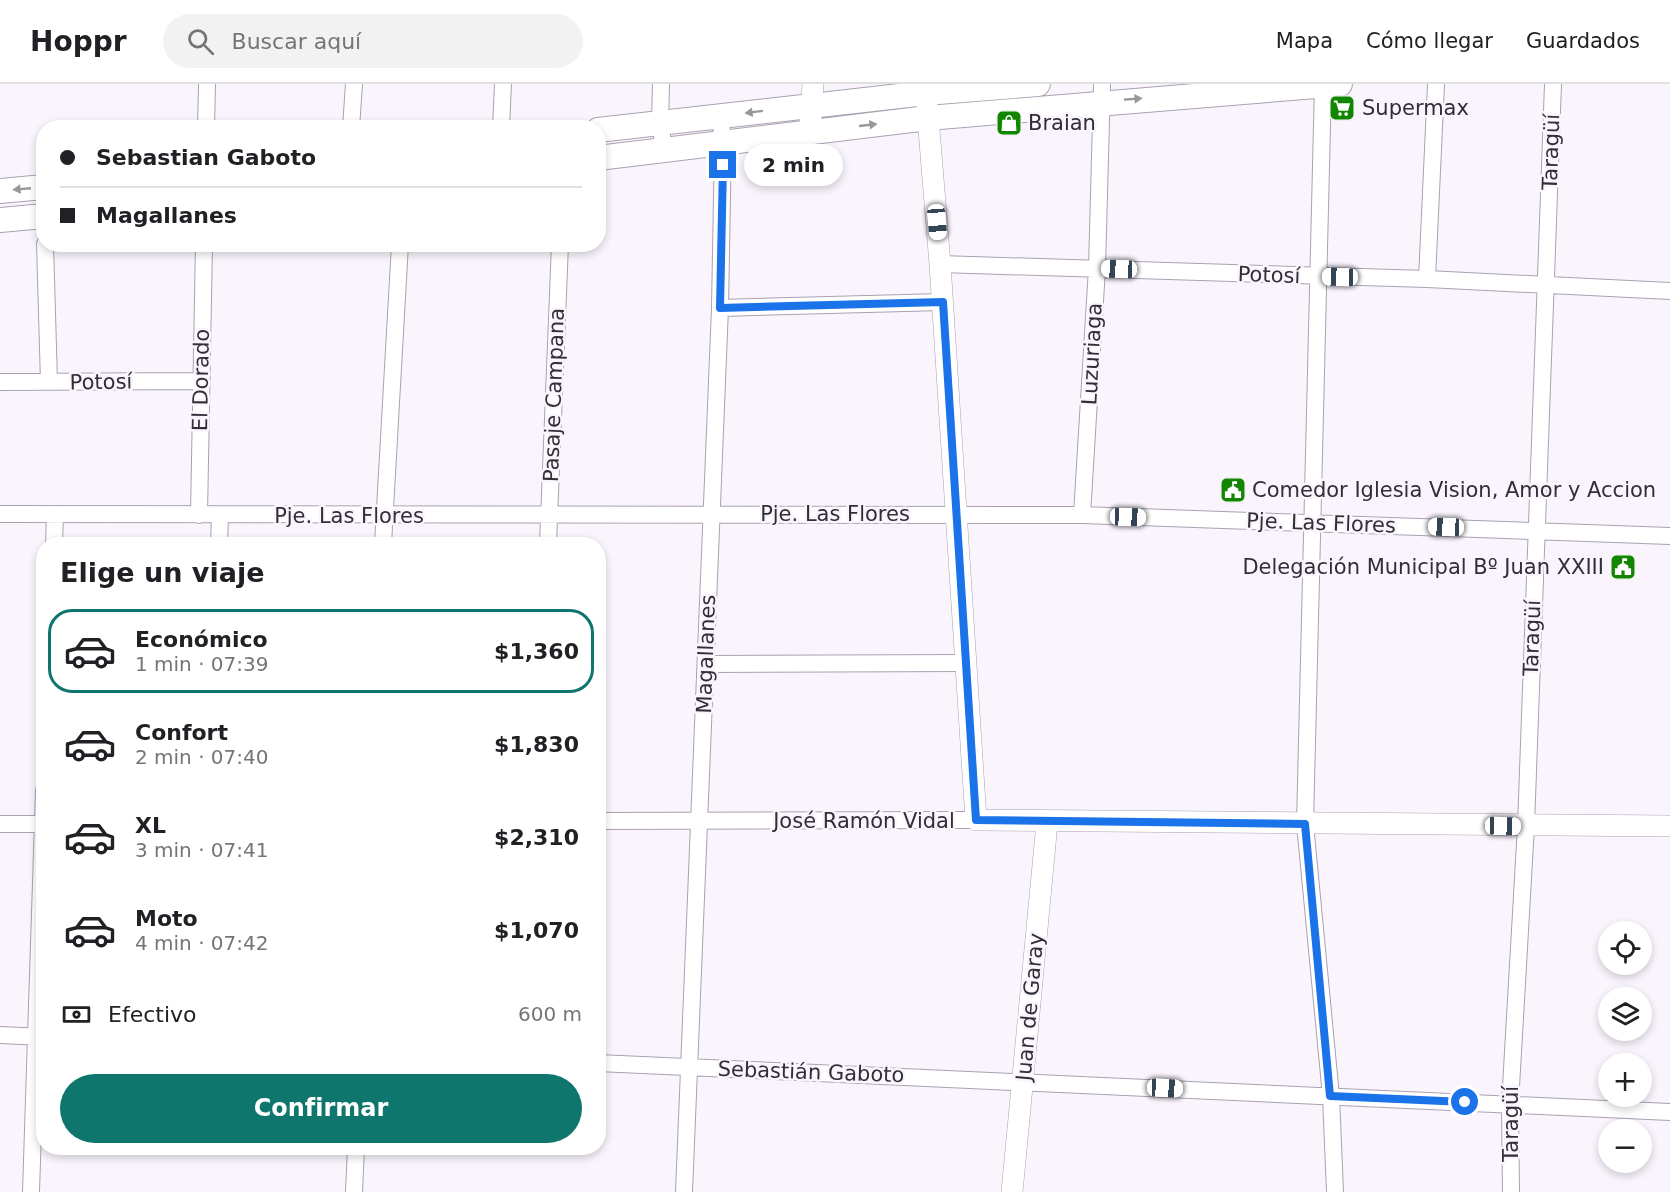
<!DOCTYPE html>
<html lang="es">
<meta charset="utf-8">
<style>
:root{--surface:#fff;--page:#f2f2f2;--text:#202124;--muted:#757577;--line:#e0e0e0;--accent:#0f766e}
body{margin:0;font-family:"DejaVu Sans",sans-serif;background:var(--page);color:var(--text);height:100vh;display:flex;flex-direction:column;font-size:22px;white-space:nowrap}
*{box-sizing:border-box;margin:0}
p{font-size:20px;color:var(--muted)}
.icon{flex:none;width:33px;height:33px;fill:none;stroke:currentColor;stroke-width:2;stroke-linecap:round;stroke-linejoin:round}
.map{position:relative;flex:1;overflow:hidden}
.panel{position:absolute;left:36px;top:453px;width:570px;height:618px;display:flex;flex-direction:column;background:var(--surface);border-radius:24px;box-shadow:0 3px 9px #0003}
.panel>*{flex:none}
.guide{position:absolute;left:36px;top:36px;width:570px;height:132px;border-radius:24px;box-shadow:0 3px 9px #0003;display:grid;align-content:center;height:132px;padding:0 24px;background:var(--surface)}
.controls{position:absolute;left:1598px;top:837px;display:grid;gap:12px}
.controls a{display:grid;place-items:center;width:54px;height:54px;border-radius:50%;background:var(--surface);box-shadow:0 3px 9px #0003;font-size:30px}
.end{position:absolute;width:27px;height:27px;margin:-14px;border:8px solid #1a73e8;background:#fff;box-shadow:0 0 0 3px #fff}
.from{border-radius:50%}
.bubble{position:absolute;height:42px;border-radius:21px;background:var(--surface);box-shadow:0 3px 9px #0003;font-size:20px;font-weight:700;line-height:42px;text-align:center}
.car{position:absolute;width:18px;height:36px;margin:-18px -9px;border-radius:8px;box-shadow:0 0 4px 2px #0007;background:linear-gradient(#fff 24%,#345 0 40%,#fff 0 76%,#345 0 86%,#fff 0)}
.guide b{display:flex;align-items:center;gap:21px;height:57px;font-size:22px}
.guide b+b{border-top:2px solid var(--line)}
.guide i{width:15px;height:15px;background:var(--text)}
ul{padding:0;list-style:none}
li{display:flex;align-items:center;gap:18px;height:84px;margin:0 12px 9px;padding:0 12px;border:3px solid transparent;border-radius:24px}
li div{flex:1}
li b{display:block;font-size:22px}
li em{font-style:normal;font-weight:700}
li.current{border-color:var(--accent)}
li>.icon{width:54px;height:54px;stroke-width:1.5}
h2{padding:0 24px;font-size:27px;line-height:72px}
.pay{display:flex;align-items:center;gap:15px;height:66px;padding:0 24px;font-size:22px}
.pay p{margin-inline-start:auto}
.primary-button{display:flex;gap:12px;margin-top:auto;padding:12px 24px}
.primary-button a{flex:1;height:69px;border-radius:36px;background:var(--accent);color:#fff;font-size:24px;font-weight:700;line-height:69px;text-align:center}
header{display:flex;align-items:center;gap:36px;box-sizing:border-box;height:84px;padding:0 30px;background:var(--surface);border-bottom:2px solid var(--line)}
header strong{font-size:28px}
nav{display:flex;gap:33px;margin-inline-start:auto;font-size:21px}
.search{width:420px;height:54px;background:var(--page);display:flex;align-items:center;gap:15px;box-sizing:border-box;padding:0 21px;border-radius:33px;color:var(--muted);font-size:22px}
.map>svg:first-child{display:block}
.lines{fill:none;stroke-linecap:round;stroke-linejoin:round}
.minor-casing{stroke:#aaa0b2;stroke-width:18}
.tertiary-casing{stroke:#aaa0b2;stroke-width:22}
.secondary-casing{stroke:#aaa0b2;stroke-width:26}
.minor{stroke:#fff;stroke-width:16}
.tertiary{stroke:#fff;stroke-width:21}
.secondary{stroke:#fff;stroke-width:24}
.oneway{fill:#98969a}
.route{stroke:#1a73e8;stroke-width:8}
.labels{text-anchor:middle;stroke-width:5;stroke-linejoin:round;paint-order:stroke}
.poi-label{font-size:21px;fill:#322e35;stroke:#faf5fd;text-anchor:start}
.street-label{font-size:21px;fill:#322e35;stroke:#faf5fd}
</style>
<header>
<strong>Hoppr</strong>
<div class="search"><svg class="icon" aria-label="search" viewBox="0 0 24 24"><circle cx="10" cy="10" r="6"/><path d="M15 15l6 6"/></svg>Buscar aquí</div>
<nav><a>Mapa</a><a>Cómo llegar</a><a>Guardados</a></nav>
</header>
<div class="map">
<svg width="1670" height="1108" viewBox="0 0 1670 1108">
<rect width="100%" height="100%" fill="#faf5fd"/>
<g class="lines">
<g class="minor-casing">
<path id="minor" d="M661,0L660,39L664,65
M1323,0L1305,740L1331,1012L1335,1108
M206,44L207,0
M351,44L354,0
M501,44L503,0
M45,160L49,298
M940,180L1427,195L1670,207
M1427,195L1436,0
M720,224L943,218
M0,298L201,297
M0,430L1082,431L1670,452
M199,431L204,160
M1082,431L1097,184L1102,0
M54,460L55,431
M219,460L220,432
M383,460L400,160
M548,460L560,160
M706,580L966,579
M598,737L976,736
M0,740H44
M0,951L44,953
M598,979L1670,1028
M31,1108L44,706
M354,1108L356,1064
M684,1108L720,224L723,57L720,32
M1511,1108L1510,1020L1526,742L1553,0"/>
</g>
<g class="tertiary-casing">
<path id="tertiary" d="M926,9L940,180L976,736L1670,742
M810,47L813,0
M1012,1108L1047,739"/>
</g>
<g class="secondary-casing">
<path id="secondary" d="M598,46L926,9L1038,0
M598,74L928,34L1340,0
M0,107L44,103
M0,136L44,132"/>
</g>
<use href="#minor" class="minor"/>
<use href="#tertiary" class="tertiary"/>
<use href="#secondary" class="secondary"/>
</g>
<defs><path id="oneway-solid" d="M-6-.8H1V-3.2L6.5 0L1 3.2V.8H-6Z" transform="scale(1.5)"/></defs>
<g class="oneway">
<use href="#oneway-solid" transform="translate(1133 15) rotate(-4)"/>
<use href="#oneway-solid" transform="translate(754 28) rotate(173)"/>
<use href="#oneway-solid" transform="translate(868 41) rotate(-6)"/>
<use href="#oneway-solid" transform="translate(22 105) rotate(175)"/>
</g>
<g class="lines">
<path class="route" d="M723,81L720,224L943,218L976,736L1305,740L1330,1012L1465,1018"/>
</g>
<defs>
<g id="supermarket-square" transform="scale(1.35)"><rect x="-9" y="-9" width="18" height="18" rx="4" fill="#128601" stroke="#faf5fd"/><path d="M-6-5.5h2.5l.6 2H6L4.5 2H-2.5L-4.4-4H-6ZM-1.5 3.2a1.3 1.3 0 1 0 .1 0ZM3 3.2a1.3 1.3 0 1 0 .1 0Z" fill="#fff"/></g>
<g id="shop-square" transform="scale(1.35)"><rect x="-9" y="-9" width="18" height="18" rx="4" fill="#128601" stroke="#faf5fd"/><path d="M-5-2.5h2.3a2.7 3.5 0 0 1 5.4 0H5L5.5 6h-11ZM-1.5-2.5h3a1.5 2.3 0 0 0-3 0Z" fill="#fff"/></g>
<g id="civic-square" transform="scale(1.35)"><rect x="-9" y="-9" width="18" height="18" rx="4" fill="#128601" stroke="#faf5fd"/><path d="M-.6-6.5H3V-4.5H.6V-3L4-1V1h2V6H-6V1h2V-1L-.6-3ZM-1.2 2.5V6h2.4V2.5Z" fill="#fff"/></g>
</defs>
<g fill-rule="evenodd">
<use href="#supermarket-square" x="1342" y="24"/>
<use href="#shop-square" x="1009" y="39"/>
<use href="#civic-square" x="1233" y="406"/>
<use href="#civic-square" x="1623" y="483"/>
</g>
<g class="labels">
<g class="poi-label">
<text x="1362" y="31">Supermax</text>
<text x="1028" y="46">Braian</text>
<text x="1252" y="413">Comedor Iglesia Vision, Amor y Accion</text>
<text x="1604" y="490" text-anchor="end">Delegación Municipal Bº Juan XXIII</text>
</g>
<g class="street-label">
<text transform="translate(1551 68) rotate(-88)" y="7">Taragüí</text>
<text transform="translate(1269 191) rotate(2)" y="7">Potosí</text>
<text transform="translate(1092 270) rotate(-87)" y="7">Luzuriaga</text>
<text transform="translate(201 296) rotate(-89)" y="7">El Dorado</text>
<text transform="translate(101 298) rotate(-1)" y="7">Potosí</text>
<text transform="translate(554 311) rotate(-88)" y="7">Pasaje Campana</text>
<text x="835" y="437">Pje. Las Flores</text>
<text x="349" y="439">Pje. Las Flores</text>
<text transform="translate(1321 439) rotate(2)" y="7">Pje. Las Flores</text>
<text transform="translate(1532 554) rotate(-88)" y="7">Taragüí</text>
<text transform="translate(706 570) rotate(-88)" y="7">Magallanes</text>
<text x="864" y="744">José Ramón Vidal</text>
<text transform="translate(1030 923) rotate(-85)" y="7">Juan de Garay</text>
<text transform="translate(811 988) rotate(2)" y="7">Sebastián Gaboto</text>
<text transform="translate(1511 1040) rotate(-90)" y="7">Taragüí</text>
</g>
</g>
</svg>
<div class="controls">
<a><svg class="icon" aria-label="locate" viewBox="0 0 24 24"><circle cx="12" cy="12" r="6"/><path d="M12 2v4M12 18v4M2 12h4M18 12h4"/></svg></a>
<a><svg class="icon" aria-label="layers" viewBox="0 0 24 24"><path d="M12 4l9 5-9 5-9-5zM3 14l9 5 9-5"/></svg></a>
<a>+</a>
<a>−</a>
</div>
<i class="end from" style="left:1465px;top:1018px"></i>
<i class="end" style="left:723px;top:81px"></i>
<div class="bubble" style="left:744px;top:60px;width:99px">2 min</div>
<i class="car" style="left:937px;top:138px;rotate:175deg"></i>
<i class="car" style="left:1119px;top:185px;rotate:272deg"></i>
<i class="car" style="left:1340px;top:193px;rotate:271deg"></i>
<i class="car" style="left:1128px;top:433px;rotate:92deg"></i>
<i class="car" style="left:1446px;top:443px;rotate:272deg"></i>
<i class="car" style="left:1503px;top:742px;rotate:91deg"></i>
<i class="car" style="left:1165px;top:1004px;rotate:93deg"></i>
<div class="guide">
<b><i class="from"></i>Sebastian Gaboto</b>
<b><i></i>Magallanes</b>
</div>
<section class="panel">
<h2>Elige un viaje</h2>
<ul>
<li class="current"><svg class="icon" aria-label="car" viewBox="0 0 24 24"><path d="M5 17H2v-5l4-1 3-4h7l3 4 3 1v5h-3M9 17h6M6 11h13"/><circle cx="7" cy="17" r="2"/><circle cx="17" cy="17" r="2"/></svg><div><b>Económico</b><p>1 min · 07:39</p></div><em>$1,360</em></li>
<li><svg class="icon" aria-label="car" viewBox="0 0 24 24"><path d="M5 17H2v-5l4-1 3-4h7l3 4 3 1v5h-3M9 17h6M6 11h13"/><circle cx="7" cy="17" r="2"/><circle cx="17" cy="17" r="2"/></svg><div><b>Confort</b><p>2 min · 07:40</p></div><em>$1,830</em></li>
<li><svg class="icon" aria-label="car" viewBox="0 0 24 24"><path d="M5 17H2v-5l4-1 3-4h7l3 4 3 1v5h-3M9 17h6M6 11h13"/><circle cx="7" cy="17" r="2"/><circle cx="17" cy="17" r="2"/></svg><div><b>XL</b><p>3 min · 07:41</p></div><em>$2,310</em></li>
<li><svg class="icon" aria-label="car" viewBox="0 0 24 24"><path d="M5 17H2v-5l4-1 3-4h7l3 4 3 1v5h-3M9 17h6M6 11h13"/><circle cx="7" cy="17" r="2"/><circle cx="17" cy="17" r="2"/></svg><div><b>Moto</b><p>4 min · 07:42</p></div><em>$1,070</em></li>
</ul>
<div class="pay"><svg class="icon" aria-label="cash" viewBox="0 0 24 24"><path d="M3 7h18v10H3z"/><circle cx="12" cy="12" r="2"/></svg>Efectivo<p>600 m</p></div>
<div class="primary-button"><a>Confirmar</a></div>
</section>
</div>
